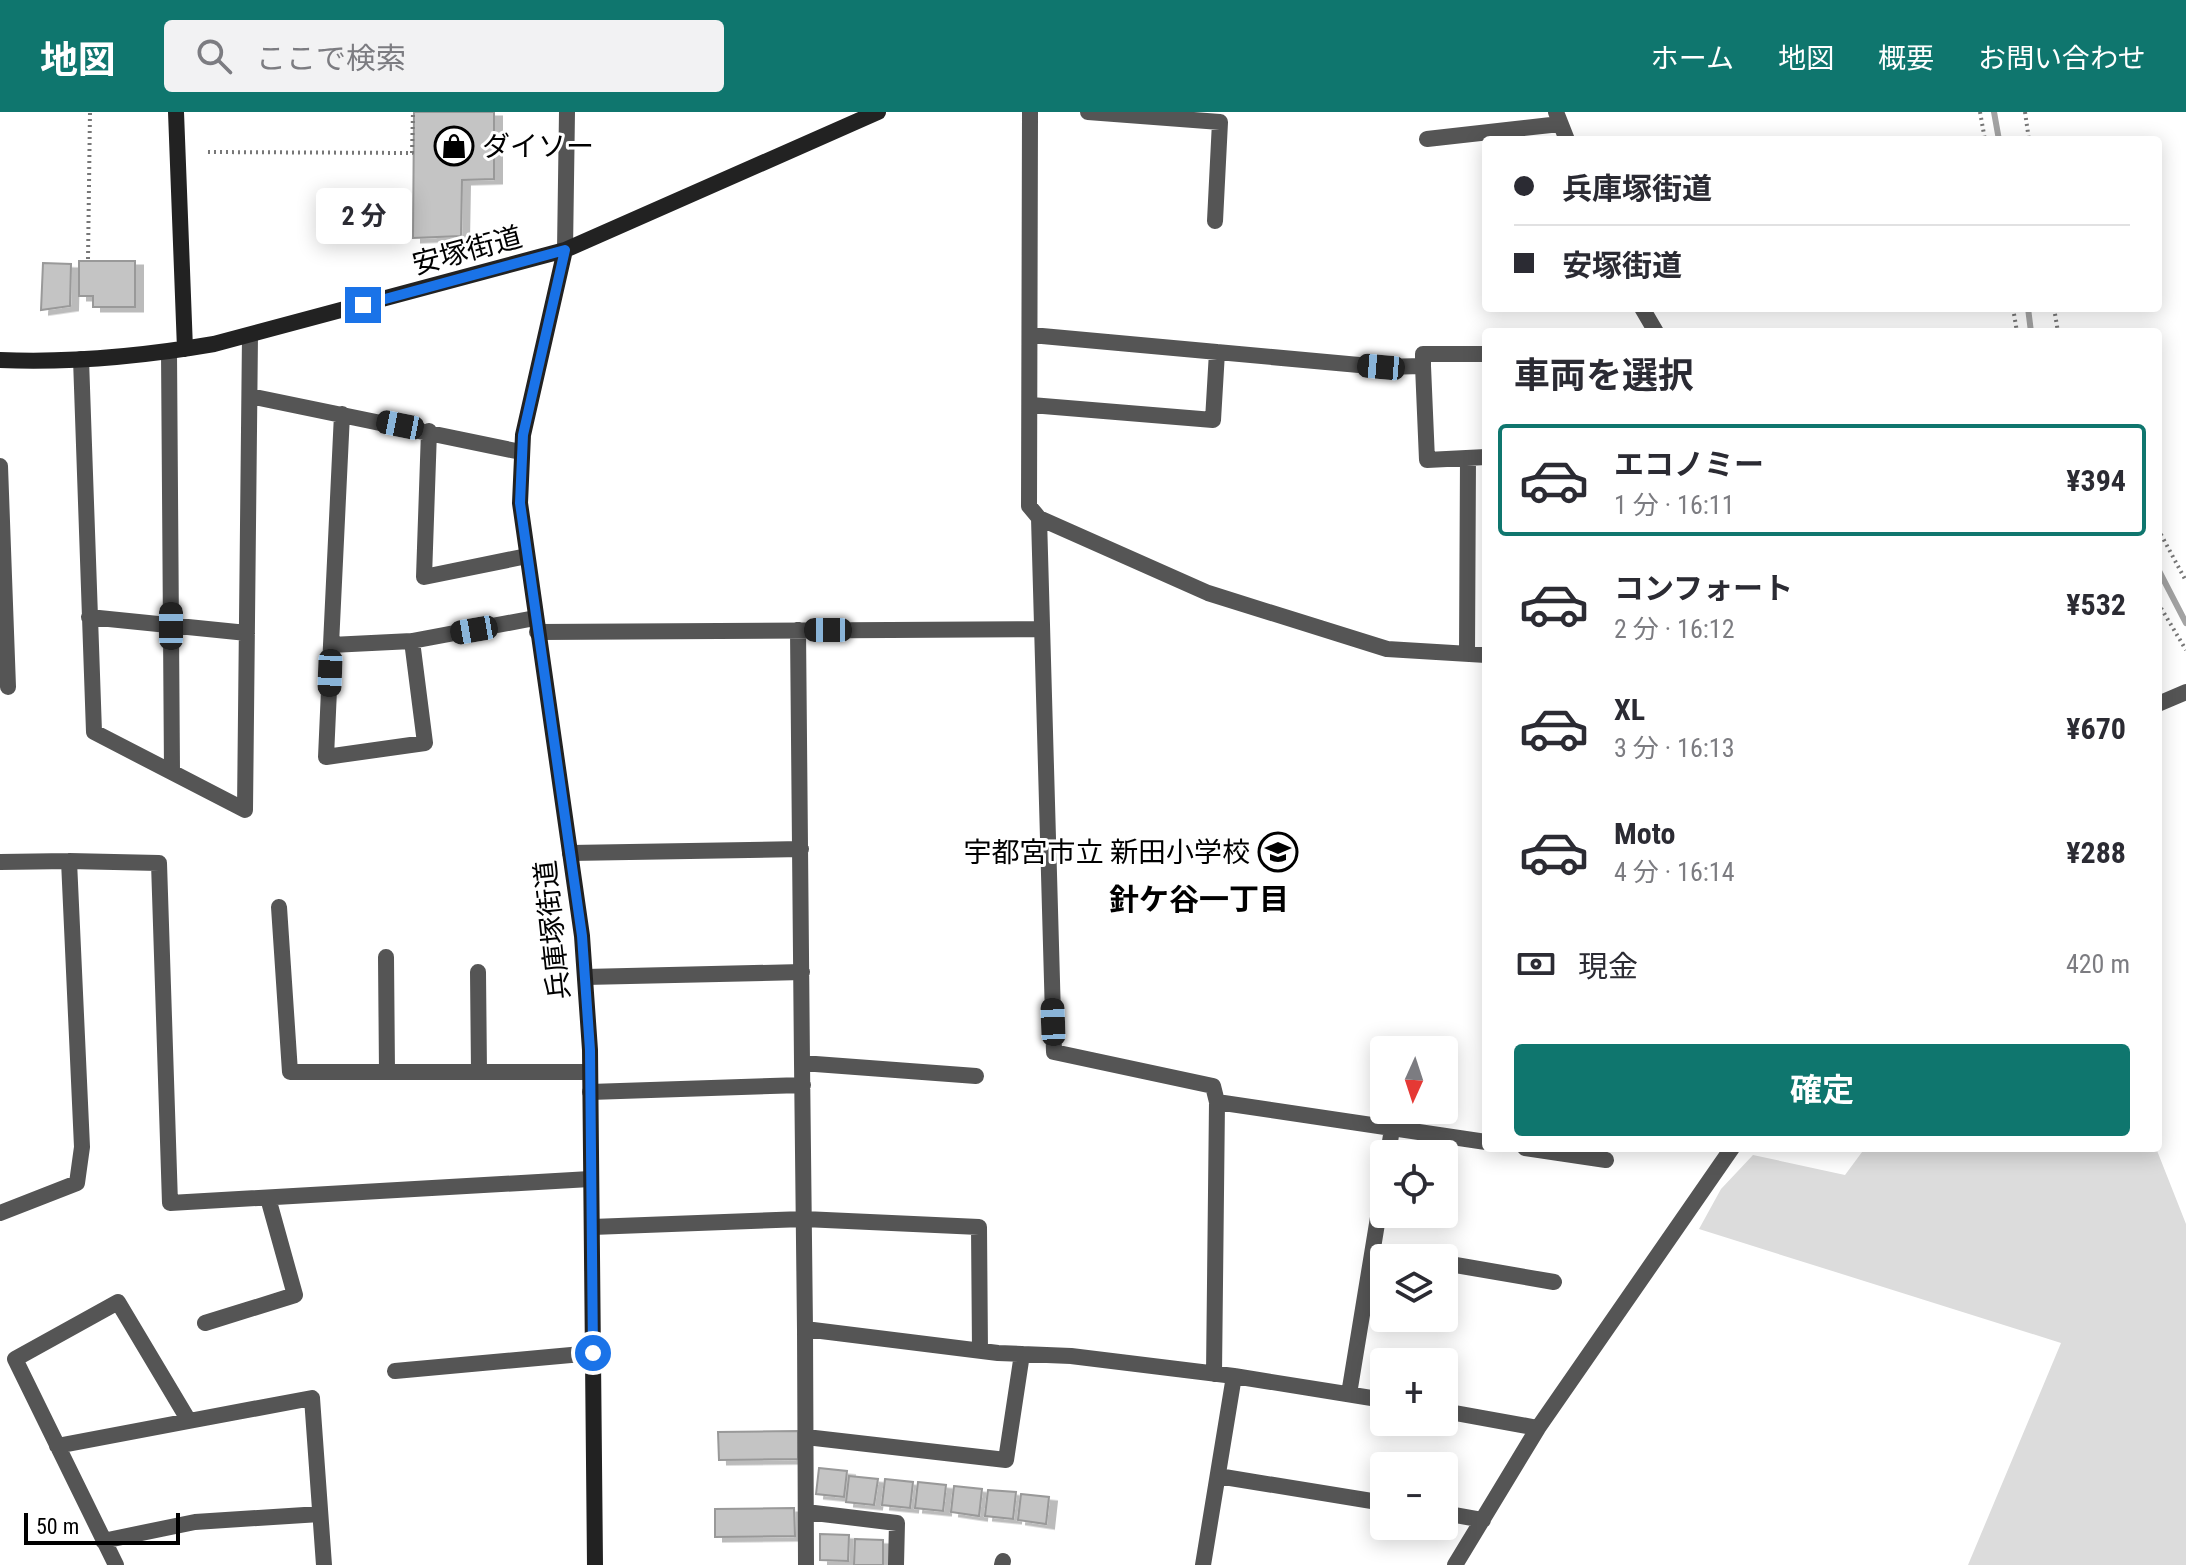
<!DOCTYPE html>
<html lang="ja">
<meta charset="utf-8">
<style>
:root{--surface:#fff;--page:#f2f2f3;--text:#2b2b33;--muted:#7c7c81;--line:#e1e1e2;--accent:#0f766e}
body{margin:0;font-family:"Roboto Condensed","Noto Sans JP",sans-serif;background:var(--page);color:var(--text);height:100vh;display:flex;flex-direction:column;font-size:30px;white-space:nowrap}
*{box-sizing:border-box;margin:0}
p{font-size:26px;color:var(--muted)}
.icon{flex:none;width:44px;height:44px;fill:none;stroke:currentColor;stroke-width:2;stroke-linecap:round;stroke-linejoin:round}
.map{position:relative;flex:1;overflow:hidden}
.sheet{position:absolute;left:1482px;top:216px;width:680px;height:824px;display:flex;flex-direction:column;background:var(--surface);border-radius:8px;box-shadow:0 4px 20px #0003}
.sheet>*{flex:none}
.hud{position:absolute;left:1482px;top:24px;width:680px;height:176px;border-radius:8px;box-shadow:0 4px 20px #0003;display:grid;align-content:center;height:176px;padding:0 32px;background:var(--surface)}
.needle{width:52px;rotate:183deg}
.fabs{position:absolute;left:1370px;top:924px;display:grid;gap:16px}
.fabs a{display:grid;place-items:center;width:88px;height:88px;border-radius:8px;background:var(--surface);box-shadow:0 4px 20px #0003;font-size:40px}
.scale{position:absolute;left:24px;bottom:20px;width:156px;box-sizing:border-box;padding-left:8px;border:4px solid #000;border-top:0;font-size:22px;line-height:28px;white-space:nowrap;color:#000;-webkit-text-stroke:6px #fff;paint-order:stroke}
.end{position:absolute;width:36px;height:36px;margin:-18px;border:10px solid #1a73e8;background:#fff;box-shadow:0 0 0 4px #fff}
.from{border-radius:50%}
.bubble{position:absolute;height:56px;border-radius:8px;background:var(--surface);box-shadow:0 4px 20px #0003;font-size:26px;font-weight:700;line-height:56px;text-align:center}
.car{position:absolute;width:24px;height:48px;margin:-24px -12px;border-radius:10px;box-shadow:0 0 6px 2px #0007;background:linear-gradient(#222 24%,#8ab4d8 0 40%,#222 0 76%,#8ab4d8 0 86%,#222 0)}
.hud b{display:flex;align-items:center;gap:28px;height:76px;font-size:30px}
.hud b+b{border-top:2px solid var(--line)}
.hud i{width:20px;height:20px;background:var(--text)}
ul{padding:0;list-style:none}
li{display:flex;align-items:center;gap:24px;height:112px;margin:0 16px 12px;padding:0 16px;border:4px solid transparent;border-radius:8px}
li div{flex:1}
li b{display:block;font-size:30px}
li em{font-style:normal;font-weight:700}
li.on{border-color:var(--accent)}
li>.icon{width:72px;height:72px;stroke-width:1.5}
h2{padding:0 32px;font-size:36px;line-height:96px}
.pay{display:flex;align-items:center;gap:20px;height:88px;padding:0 32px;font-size:30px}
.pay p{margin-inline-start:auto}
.button{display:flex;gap:16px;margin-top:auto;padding:16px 32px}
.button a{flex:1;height:92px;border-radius:8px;background:var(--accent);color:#fff;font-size:32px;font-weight:700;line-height:92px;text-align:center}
header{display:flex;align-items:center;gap:48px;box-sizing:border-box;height:112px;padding:0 40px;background:var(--accent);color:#fff}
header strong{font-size:38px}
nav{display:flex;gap:44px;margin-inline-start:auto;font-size:28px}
.search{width:560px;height:72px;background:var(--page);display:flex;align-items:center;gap:20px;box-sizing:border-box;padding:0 28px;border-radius:8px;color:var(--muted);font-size:30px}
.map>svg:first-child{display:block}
.green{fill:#dcdcdc}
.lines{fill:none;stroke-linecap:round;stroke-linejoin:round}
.stream{stroke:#a3a3a3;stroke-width:6}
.building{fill:#c4c4c4;stroke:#999;stroke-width:2;filter:url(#shadow)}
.path{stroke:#777;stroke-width:4;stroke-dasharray:2 4;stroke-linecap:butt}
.street{stroke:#555;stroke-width:16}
.secondary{stroke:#222;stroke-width:16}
.route{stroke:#1a73e8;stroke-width:10}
.labels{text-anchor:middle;stroke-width:6;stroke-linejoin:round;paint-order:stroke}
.poi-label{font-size:28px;fill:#000;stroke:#fff;text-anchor:start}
.street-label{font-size:28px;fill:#000;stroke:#fff}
.neighbourhood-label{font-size:30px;font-weight:bold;fill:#000;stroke:#fff}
</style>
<header>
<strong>地図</strong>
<div class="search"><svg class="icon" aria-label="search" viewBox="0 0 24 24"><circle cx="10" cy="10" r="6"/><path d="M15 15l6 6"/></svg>ここで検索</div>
<nav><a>ホーム</a><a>地図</a><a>概要</a><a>お問い合わせ</a></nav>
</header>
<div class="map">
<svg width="2186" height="1453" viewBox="0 0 2186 1453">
<defs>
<filter id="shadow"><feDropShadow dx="8" dy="4.5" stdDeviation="0" flood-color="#0004"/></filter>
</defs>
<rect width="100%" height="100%" fill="#fff"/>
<path class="green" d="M1865,1036H2156L2186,1112V1453H1968L2061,1231L1699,1117L1721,1077L1753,1043L1845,1063Z"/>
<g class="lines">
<path class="stream" d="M1994,0L1999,28
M2028,196L2031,220
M2158,457L2186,511"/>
</g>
<path class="building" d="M414,0H494V67L462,68L461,124L413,126Z
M79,149H135V195H93V184H79Z
M43,151L71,152L70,194L41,198Z
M798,1319V1347L719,1348L718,1320Z
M819,1356L847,1359L844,1385L816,1382Z
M849,1364L878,1367L874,1393L846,1390Z
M885,1367L913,1370L910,1396L882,1393Z
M918,1370L946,1373L943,1399L915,1396Z
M954,1374L982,1377L979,1404L951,1400Z
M988,1378L1016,1380L1013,1407L985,1404Z
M1021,1382L1049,1385L1046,1412L1018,1408Z
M794,1396L795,1424L715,1425V1397Z
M820,1422L849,1423L848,1449L820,1448Z
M855,1427L883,1428V1453H854Z"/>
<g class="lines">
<path class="path" d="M1980,0L1985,28
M2025,0L2029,28
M208,40L412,41L413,0
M88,147L90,0
M2013,196L2017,220
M2054,196L2058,220
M2158,417L2186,469
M2158,491L2186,538"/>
<path class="street" d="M1030,0L1029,394L1039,406
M1088,0L1220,10L1215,109
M1556,0L1567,28
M1427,27L1560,12
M565,138L567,0
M1642,196L1656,220
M1031,223L1381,255L1423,254
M169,240L172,660
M1486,242H1423V254L1427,348L1486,345
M81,247L94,620L245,698L250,223
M250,284L521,340
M1031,293L1213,308L1217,240
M342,302L331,533L412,529L535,506
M429,319L424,465L527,444
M0,354L8,575
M89,505L247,521
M798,518L802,951
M537,520L1042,517
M331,533L326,645L425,631L412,529
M1467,542L1468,346
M2158,592L2186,580
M570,741L801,737
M0,750L69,749
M279,795L290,960H590
M386,845L387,960
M478,860L479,960
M585,865L802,860
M976,964L802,951L805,1217L998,1241L1071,1244L1234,1264L1384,1288
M590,980L803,973
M1217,990L1486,1030
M1525,1036L1606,1048
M1388,1042L1392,1017
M0,1101L77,1071L82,1035L69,749L159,751L170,1091L590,1067
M592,1115L804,1107L979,1115L980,1239
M1373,1139L1416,1146
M1444,1151L1554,1170
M205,1211L295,1183L268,1086
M805,1217L806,1453
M395,1259L593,1241
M1214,1262L1217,990L1213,974L1054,940L1039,406L1208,481L1387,537L1486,543
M1349,1282L1384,1069
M1444,1299L1538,1316
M806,1325L1006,1348L1022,1242
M57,1334L189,1309
M1218,1364L1384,1391
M806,1400L897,1411L896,1453
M1444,1401L1483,1408
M103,1429L195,1410L320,1402
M116,1453L15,1247L118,1190L189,1309L312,1286L324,1453
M1002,1453L1003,1449
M1203,1453L1234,1264
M1455,1453L1538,1316L1732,1036"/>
<path class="secondary" d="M176,0L185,237
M565,138L523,323L520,391L582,824L590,938L595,1453
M0,248C71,251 144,244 214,232L565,138L878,0"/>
</g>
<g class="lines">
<path class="route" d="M363,193L565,138L523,323L520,391L582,824L590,938L593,1241"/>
</g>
<defs>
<g id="shop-ring" transform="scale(2)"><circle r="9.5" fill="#fff" stroke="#000" stroke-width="1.5"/><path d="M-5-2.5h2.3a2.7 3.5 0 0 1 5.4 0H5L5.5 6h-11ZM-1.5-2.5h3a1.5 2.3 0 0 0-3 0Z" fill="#000"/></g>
<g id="school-ring" transform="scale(2)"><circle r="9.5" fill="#fff" stroke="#000" stroke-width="1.5"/><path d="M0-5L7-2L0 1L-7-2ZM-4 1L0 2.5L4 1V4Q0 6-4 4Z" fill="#000"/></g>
</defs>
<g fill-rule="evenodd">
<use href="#shop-ring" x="454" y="34"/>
<use href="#school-ring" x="1278" y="740"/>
</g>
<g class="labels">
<g class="poi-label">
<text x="482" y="44">ダイソー</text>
<text x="1250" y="750" text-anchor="end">宇都宮市立 新田小学校</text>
</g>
<g class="street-label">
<text transform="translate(467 138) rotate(-15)" y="10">安塚街道</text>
<text transform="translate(552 818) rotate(-96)" y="10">兵庫塚街道</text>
</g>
<g class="neighbourhood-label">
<text x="1199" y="798">針ケ谷一丁目</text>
</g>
</g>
</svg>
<div class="fabs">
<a><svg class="needle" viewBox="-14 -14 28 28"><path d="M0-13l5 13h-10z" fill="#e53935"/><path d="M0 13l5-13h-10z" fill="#7c7c81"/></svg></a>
<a><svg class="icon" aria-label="locate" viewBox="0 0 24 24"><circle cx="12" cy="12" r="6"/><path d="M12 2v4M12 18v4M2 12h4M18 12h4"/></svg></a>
<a><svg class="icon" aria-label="layers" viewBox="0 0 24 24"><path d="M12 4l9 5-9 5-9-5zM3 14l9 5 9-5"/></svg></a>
<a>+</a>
<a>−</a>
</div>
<div class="scale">50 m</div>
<i class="end from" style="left:593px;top:1241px"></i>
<i class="end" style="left:363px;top:193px"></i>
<div class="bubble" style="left:316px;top:76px;width:96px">2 分</div>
<i class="car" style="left:1381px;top:255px;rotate:275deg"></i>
<i class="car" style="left:400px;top:313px;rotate:281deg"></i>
<i class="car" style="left:171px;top:514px;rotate:0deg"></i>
<i class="car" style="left:474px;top:518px;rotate:260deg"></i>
<i class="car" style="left:828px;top:518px;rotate:270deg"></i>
<i class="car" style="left:330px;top:561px;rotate:182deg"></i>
<i class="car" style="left:1053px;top:910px;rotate:358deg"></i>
<div class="hud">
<b><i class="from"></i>兵庫塚街道</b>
<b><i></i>安塚街道</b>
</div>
<section class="sheet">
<h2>車両を選択</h2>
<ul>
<li class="on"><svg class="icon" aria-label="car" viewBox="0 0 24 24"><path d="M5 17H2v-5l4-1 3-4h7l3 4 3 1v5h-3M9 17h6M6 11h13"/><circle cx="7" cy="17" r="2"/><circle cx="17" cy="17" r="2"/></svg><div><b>エコノミー</b><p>1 分 · 16:11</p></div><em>¥394</em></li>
<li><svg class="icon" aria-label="car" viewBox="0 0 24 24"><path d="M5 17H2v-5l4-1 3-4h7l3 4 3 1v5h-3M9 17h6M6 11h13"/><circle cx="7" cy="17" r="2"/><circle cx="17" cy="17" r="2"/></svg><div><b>コンフォート</b><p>2 分 · 16:12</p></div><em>¥532</em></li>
<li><svg class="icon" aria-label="car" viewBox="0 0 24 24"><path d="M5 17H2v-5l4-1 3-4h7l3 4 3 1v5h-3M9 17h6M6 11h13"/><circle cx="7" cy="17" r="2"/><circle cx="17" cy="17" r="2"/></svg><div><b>XL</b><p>3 分 · 16:13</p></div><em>¥670</em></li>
<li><svg class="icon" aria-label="car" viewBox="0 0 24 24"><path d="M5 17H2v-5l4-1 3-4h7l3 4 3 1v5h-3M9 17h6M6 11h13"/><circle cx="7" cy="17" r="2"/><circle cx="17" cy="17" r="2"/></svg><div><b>Moto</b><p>4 分 · 16:14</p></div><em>¥288</em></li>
</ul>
<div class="pay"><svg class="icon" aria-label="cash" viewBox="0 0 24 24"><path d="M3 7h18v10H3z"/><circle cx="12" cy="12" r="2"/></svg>現金<p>420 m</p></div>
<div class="button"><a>確定</a></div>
</section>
</div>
